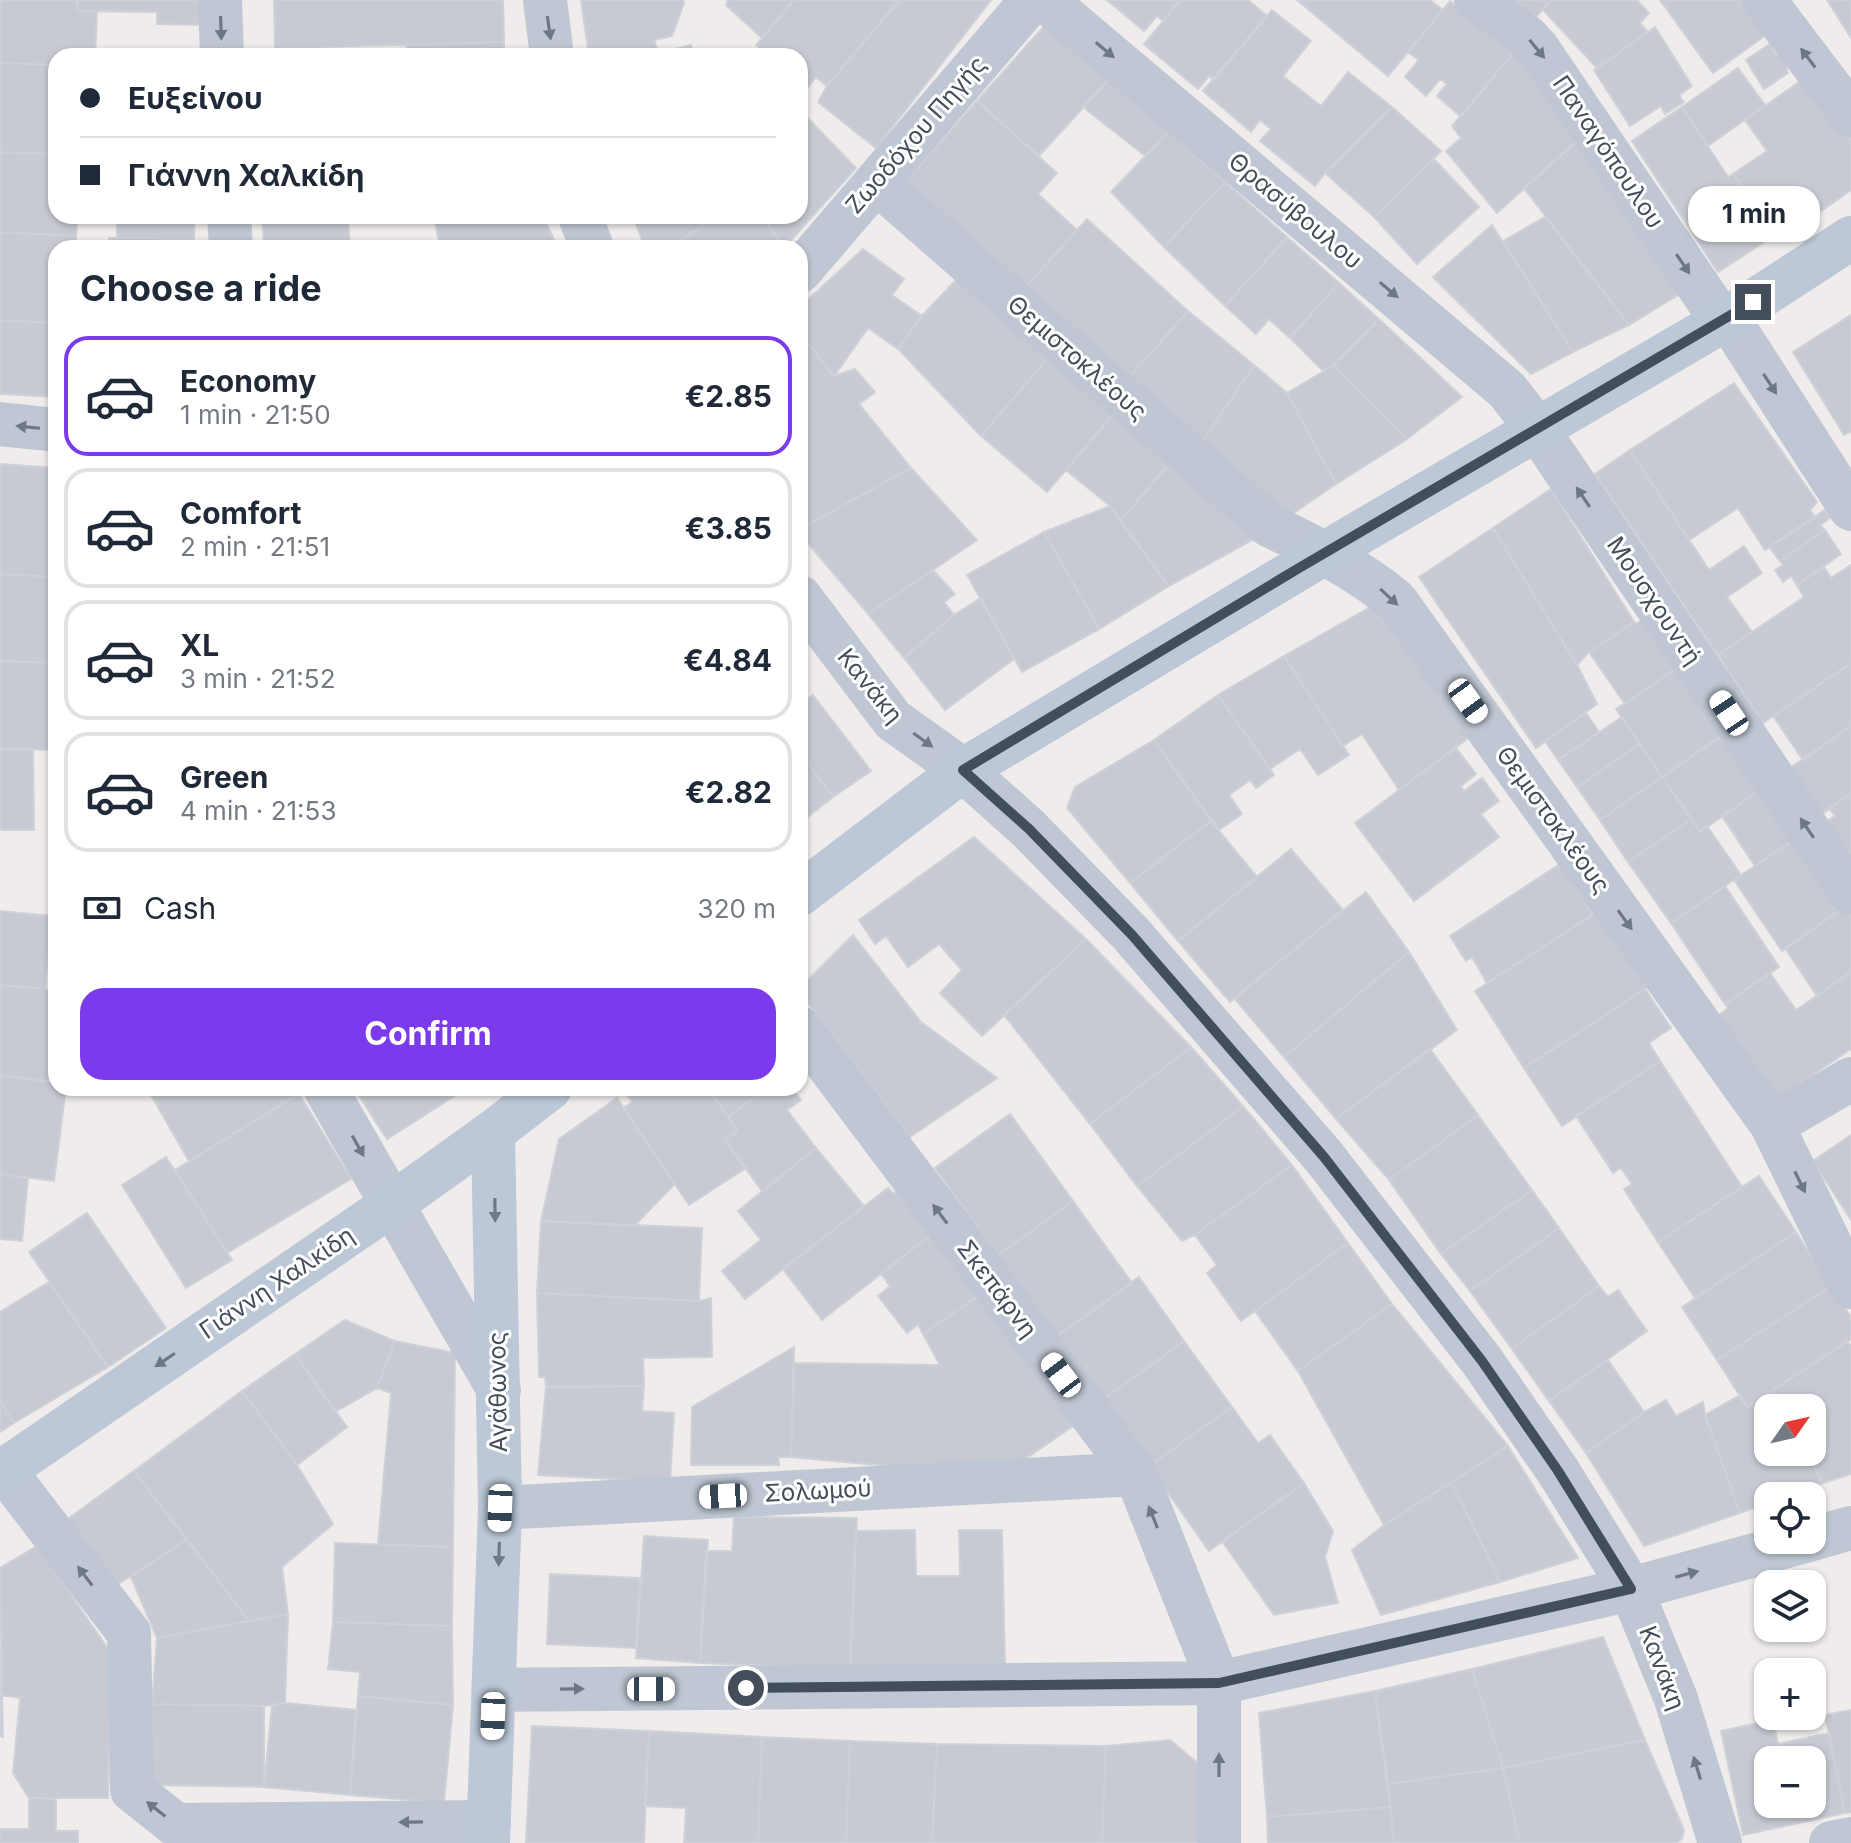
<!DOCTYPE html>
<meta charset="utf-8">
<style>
:root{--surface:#fff;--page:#f2f2f3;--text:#1f2937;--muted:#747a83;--line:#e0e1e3;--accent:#7c3aed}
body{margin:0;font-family:Inter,sans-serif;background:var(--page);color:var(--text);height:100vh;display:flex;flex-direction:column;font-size:30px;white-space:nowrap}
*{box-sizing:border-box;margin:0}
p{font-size:26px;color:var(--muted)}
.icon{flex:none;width:44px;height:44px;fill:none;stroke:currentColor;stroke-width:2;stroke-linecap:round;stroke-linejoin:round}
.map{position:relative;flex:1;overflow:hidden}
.side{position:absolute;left:48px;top:240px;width:760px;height:856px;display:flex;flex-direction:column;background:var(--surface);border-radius:24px;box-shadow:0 2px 6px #0004}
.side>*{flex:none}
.guide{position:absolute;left:48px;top:48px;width:760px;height:176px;border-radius:24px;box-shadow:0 2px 6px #0004;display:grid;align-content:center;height:176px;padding:0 32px;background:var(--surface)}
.needle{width:52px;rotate:56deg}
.fabs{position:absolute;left:1754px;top:1394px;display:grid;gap:16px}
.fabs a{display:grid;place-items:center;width:72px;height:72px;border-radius:16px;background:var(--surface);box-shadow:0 2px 6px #0004;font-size:40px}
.end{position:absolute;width:36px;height:36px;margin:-18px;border:10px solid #434e5a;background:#fff;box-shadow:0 0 0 4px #fff}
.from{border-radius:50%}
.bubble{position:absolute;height:56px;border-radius:24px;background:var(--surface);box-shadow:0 2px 6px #0004;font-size:26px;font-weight:700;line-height:56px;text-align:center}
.car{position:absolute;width:24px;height:48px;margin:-24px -12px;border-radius:10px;box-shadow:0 0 6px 2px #0007;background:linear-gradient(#fff 24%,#345 0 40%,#fff 0 76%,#345 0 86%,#fff 0)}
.guide b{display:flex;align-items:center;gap:28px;height:76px;font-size:30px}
.guide b+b{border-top:2px solid var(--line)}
.guide i{width:20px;height:20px;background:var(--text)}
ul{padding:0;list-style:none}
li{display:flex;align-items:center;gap:24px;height:120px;margin:0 16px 12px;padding:0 16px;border:4px solid var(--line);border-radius:24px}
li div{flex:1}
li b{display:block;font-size:30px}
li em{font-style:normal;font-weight:700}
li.selected{border-color:var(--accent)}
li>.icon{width:72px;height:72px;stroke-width:1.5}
h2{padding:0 32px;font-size:36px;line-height:96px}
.pay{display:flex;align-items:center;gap:20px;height:88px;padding:0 32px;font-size:30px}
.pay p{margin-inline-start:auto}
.primary-button{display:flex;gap:16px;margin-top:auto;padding:16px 32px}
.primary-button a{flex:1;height:92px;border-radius:24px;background:var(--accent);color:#fff;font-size:32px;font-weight:700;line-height:92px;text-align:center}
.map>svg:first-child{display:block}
.building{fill:#c7cad2;stroke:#cfd1d8;stroke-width:2;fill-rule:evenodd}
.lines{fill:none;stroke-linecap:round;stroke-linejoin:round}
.street{stroke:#bec7d3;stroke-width:44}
.secondary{stroke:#bcc8d7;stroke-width:44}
.oneway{fill:#6e7884}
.oneway2{fill:#6d7986}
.route{stroke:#434e5a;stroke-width:10}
.labels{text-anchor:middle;stroke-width:6;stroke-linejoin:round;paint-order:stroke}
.street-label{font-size:24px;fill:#434e5a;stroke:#fff}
</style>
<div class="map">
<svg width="1851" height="1843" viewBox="0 0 1851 1843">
<rect width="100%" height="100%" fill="#efeceb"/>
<path class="building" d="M0,0H77V11L97,12L95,56H56V65L0,63Z
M77,0H208L207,25L157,24V12L77,11Z
M274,0H503L504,42L275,48Z
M581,0H683L684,3L672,36L654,40L659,53L649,56H589Z
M728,0H794L762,38L726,5Z
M794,0H899L827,86L816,77L808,87L800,81V56H770L756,45Z
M899,0H991L876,148L818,102L827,86Z
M1107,0H1181L1163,21L1157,16L1144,31Z
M1181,0H1248L1267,16L1214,80L1209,76L1198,89L1144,44Z
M1297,0H1430L1443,10L1388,76Z
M1514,0H1551L1536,17Z
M1551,0H1637L1649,13L1640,23L1648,32L1597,68L1543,10Z
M1660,0H1751L1773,30L1713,73Z
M1827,0H1851V38Z
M1450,1L1513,53L1461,117L1437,96L1447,84L1440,79L1426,96L1405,77L1419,60L1408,52Z
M1272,10L1311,41L1283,76L1321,106L1348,72L1392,107L1325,173L1315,186L1260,141L1271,129L1260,120L1251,132L1203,91Z
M1048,22L1110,78L1039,156L977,101Z
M1655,27L1692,86L1679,95L1684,102L1665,114L1661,106L1630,126L1594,70Z
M504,42V56H407V45Z
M1770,44L1776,55L1783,51L1792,65L1786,69L1788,73L1764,89L1746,60Z
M691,45L693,56H649L659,53Z
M1518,47L1585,134L1497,213L1446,151L1461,138L1452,126Z
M0,63L56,65V154L0,152Z
M1738,68L1765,105L1708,146L1682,107Z
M1812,73L1851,129V190L1780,240L1733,174L1767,151L1745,120Z
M1110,78L1169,131L1145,156L1083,107Z
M977,101L1057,173L1038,194L1077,230L1023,290L904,183Z
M1392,107L1441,151L1374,217L1325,173Z
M1682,107L1728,177L1733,174L1757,207L1750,211L1769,239L1718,272L1632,141Z
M800,110L856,168L784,248L762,216H800Z
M1169,131L1225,182L1164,247L1111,192Z
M1577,141L1683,292L1629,325L1524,188Z
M0,152L56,154V216H78L76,236L0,232Z
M1434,159L1479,207L1417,264L1374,217Z
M1225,182L1287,237L1225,306L1164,247Z
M117,216H195L194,239L117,238Z
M262,216H298L299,222L348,219L350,248H264Z
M434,216H543L558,248H440Z
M633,216H718L668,248H645Z
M718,216H762L785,248H668Z
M1545,217L1629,325L1573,352L1503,241Z
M1087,219L1188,311L1125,382L1023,290Z
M1492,225L1573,352L1531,374L1433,277Z
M0,232L76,236V248H56V323L0,320Z
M1287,237L1339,283L1290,338L1269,319L1256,334L1225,306Z
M109,238L181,239L180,248H109Z
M863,249L904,279L892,295L922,316L898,349L868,328L834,376L800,333V307Z
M957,279L1047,359L981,436L898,349L922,316Z
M1339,283L1379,319L1334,365L1323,371L1290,338Z
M1188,311L1254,365L1201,444L1125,382Z
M1851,315V431L1844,435L1793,352Z
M1379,319L1462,397L1407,439L1334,365Z
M0,320L56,323V397L0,394Z
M800,333L834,376L855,369L875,392L859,404L911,468L800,529Z
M1047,359L1113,415L1047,492L981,436Z
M1254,365L1287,393L1336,484L1282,521L1201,444Z
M1334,365L1407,439L1336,484L1287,393Z
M1734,383L1817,502L1810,510L1815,518L1765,550L1738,508L1689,540L1630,450Z
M1113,415L1170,463L1120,521L1110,506L1066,470Z
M1630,450L1709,570L1744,546L1762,573L1727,597L1752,632L1718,655L1595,474Z
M1170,463L1254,539L1169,586L1120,521Z
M0,464L56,468V577L0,574Z
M911,468L977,540L868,614L800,534V529Z
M1551,489L1634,622L1589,652L1577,665L1493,528Z
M1110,506L1169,586L1099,629L1044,532Z
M1825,510L1830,518L1820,525L1825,530L1780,561L1769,547Z
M1493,528L1577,665L1597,704L1536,748L1419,577Z
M1825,530L1841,554L1797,585L1791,576L1783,582L1775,570L1783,565L1780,561Z
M1044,532L1099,629L1022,672L967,575Z
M1851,565V663L1763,723L1718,655L1804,597L1797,585L1824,567L1831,578Z
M933,570L955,594L944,602L954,615L904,658L868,614Z
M0,574L56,577V663L0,661Z
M981,598L1014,659L945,710L904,658L954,615Z
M1372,606L1471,736L1399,790L1362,734L1343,746L1284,656Z
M1647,617L1680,666L1625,704L1589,652L1634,622L1636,624Z
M1284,656L1349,755L1318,775L1300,749L1270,769L1218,695Z
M0,661L56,663V750L0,749Z
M1851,663V726L1803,760L1773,716Z
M1680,666L1726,733L1662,777L1616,709Z
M813,695L871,771L833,797L800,752V705Z
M1218,695L1274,775L1256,788L1250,780L1229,795L1242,814L1219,830L1154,740Z
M1586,713L1599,732L1558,760L1545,741Z
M1622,717L1640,744L1577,787L1558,760Z
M1851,726V793L1822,814L1790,768Z
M1721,736L1759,791L1700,832L1662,777Z
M1154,740L1211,821L1130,883L1067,808L1075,787Z
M1640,744L1662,777L1600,820L1577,787Z
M1456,748L1476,774L1461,786L1464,791L1482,778L1499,801L1481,814L1499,837L1414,901L1355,823Z
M0,749H33L34,830H0Z
M800,752L833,797L800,823Z
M1662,777L1692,819L1628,862L1600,820Z
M1759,791L1798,837L1755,866L1722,816Z
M1851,793V856L1827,821L1835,816L1829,808Z
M1692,819L1700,832L1707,826L1741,875L1671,923L1628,862Z
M1211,821L1257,877L1178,941L1130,883Z
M974,837L1086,939L982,1036L940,993L962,970L939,944L908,967L886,936L875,944L859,920Z
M1798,837L1846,906L1782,951L1734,880Z
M1291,849L1343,910L1230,1002L1178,941Z
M1560,864L1593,915L1487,983L1472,957L1466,961L1450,936Z
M1725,886L1779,967L1725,1004L1671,923Z
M1366,892L1409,952L1284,1057L1234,998Z
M1846,906L1851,914V972L1817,996L1785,948Z
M1603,908L1653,984L1524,1068L1475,991Z
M0,911L51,916L45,989L0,985Z
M853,935L921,1022L997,1078L910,1137L800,992V988Z
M1086,939L1191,1047L1090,1124L1004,1015Z
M1409,952L1457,1030L1336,1119L1284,1057Z
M1851,972V1049L1776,1100L1719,1015L1728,1008L1725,1004L1770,973L1796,1010Z
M0,985L56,990L49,1082L0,1075Z
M1645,989L1671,1028L1649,1043L1660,1061L1562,1126L1524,1068Z
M1191,1047L1243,1106L1137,1186L1090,1124Z
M1430,1049L1478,1115L1389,1180L1336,1119Z
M1660,1061L1742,1187L1658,1242L1624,1189L1632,1184L1621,1168L1613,1173L1576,1116Z
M0,1075L56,1082V1088H66L54,1181L0,1174Z
M147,1088H296L299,1094L189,1161Z
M354,1088H451L456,1095L387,1139Z
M627,1088H707L738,1131L725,1140L746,1168L689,1205L623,1108L632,1102L624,1090Z
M707,1088H767L728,1117Z
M767,1088H792L801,1100L787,1110L816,1148L762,1191L725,1140L738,1131L728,1117Z
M299,1094L351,1179L227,1253L175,1170Z
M617,1098L675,1184L634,1226L541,1221L559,1139Z
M1243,1106L1292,1165L1195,1235L1182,1241L1137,1186Z
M1010,1114L1073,1201L998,1255L935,1168Z
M1478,1115L1532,1190L1441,1254L1389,1180Z
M1851,1135V1220L1813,1161Z
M816,1148L864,1206L745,1299L722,1271L761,1240L738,1211Z
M166,1157L232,1260L186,1288L122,1185Z
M1292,1165L1348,1243L1241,1321L1207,1273L1217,1265L1195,1235Z
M0,1174L28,1178L22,1241L0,1239Z
M1759,1176L1796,1232L1695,1298L1658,1242Z
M904,1186L937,1230L822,1320L783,1269L888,1188L893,1194Z
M1532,1190L1559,1228L1470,1291L1441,1254Z
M1073,1201L1132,1283L1056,1337L998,1255Z
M87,1213L166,1328L108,1367L29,1252Z
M541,1221L702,1228L699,1301L537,1293Z
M1559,1228L1599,1286L1512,1349L1470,1291Z
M937,1230L985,1291L923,1334L918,1324L907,1333L878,1296L890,1286L881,1274Z
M1796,1232L1831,1286L1717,1360L1682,1307Z
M1348,1243L1392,1304L1298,1371L1255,1311Z
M1139,1277L1184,1341L1101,1401L1056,1337Z
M49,1282L108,1367L14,1423L0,1400V1312Z
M1599,1286L1608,1297L1618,1290L1647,1331L1549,1401L1512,1349Z
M1831,1286L1851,1317V1339L1747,1407L1717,1360Z
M985,1291L1076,1424L1015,1466L989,1475L791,1457L794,1363L940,1365L923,1334Z
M537,1293L699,1301L711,1298L712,1357L643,1358L644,1386L546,1387L545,1377H539Z
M1392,1304L1508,1446L1384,1525L1298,1371Z
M345,1320L395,1341L377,1388L335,1412L295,1354Z
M395,1341L455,1353L453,1547L378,1544L391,1393L377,1388Z
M1184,1341L1232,1407L1149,1466L1101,1401Z
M1847,1341L1851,1346V1474L1823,1483L1806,1452H1812V1408H1782L1772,1391Z
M794,1347L791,1457H778L779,1465H691L692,1407Z
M295,1354L347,1427L297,1465L242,1391Z
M1608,1360L1644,1412L1586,1453L1549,1401Z
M644,1386L642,1411L674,1413L670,1482L538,1475L546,1387Z
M242,1391L297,1465L333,1524L282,1567L288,1614L249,1621L134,1471Z
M1772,1391L1782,1408H1768V1452H1806L1823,1483L1788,1496H1768V1503L1740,1513L1705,1415L1740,1395L1747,1407Z
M0,1400L14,1423L0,1432Z
M1666,1400L1676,1416L1703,1402L1705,1415L1740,1513L1644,1546L1586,1453L1644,1412Z
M1232,1407L1258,1443L1270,1435L1304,1483L1209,1551L1149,1466Z
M1508,1446L1578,1558L1500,1582L1452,1482Z
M134,1471L187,1539L114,1587L65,1521Z
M1452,1482L1500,1582L1381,1615L1352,1550L1384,1525Z
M1304,1483L1333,1531L1325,1557L1338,1603L1274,1615L1222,1541Z
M734,1517L857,1518L850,1669L700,1663L706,1551H732Z
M915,1530L916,1576H960L959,1530H1002L1005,1667L850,1669L856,1531Z
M644,1536L708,1540L700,1663L636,1658Z
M187,1539L249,1621L157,1638L131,1577Z
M335,1543L453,1547L452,1626L333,1622Z
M37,1546L111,1653L108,1798H29L13,1773L20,1698L2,1695L0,1568Z
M550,1574L640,1578L636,1648L547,1644Z
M288,1614L285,1703L264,1706L152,1704L157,1638Z
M333,1622L452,1626L453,1705L358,1696L360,1672L328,1669Z
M1603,1637L1645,1740L1503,1768L1472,1669Z
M0,1648L2,1695L3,1737L0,1736Z
M1472,1669L1503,1768L1388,1784L1375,1691Z
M1375,1691L1390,1807L1267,1817L1259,1713Z
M358,1696L453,1705L444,1803L350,1795Z
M285,1703L356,1710L350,1795L264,1787L272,1705Z
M152,1704L264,1706V1787L152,1785Z
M1851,1710V1812L1845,1813L1825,1715Z
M1773,1720L1778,1744L1829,1733L1845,1813L1743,1835L1721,1731ZM1768,1760H1812V1804H1768Z
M532,1726L649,1731L644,1843H526Z
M649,1731L762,1737L758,1843H684L686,1808L645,1806Z
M762,1737L850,1741L846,1843H758Z
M1170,1740L1201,1766V1843H1102L1106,1746Z
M1645,1740L1684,1830L1682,1839L1676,1843H1520L1503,1768Z
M850,1741L937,1744L932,1843H846Z
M937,1744L1106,1746L1102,1843H932Z
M1503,1768L1520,1843H1394L1388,1784Z
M29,1798L56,1799V1831H78V1843H0V1829H29Z
M1390,1807L1394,1843H1268L1267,1817Z"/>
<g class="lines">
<path class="street" d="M220,0L222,56
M545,0L552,56
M1045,0L1507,390L1537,429L1851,893
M1476,0L1526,36L1538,49L1722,321
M1764,0L1851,115
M876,182L1269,525C1313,547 1358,569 1396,601L1772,1125L1851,1287
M229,216L231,248
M580,216L592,248
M800,271L1032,0
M1728,318L1851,509
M0,424L56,430
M800,597L893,720L963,770L1029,829L1132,935L1324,1157L1482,1361L1558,1471L1631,1589L1676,1699L1720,1843
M800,1028L1136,1474L1219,1683V1843
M325,1088L499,1390
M1772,1125L1851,1079
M4,1470L129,1633L132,1790L176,1825L489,1822
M500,1508L1136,1474
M1812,1539L1851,1528
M494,1690L1219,1683L1631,1589L1809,1540
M1831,1843L1851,1839"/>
<path class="secondary" d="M800,894L963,770L1325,553L1728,318L1851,238
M0,1473L391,1205L493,1132L550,1088
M488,1843L500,1508L493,1132"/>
</g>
<defs><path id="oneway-solid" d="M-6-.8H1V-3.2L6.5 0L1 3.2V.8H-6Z" transform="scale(2)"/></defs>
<g class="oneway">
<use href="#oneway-solid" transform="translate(221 28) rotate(88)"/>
<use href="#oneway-solid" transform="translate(549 28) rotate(82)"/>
<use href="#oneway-solid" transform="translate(1537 49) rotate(51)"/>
<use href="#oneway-solid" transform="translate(1105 50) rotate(40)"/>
<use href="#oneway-solid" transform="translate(1808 58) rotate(-127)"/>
<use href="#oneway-solid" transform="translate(1683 264) rotate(56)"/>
<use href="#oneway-solid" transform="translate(1389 290) rotate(40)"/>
<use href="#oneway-solid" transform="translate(1770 384) rotate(57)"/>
<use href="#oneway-solid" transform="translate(28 427) rotate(-174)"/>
<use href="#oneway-solid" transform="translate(1583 497) rotate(-124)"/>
<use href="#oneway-solid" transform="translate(1389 597) rotate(43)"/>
<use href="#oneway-solid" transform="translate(923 740) rotate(36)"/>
<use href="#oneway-solid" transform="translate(1807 828) rotate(-124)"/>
<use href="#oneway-solid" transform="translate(1625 920) rotate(54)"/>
<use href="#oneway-solid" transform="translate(358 1146) rotate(61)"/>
<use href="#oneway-solid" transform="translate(1800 1182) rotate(64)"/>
<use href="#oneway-solid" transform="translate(940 1214) rotate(-127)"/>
<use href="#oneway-solid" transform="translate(1153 1517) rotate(-112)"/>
<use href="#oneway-solid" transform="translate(1687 1574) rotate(-15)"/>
<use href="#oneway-solid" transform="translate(85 1576) rotate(-127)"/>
<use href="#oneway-solid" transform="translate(572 1689) rotate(-1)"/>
<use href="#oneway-solid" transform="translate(1219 1765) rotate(-90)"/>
<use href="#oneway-solid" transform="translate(1697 1768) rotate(-107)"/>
<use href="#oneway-solid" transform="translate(156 1809) rotate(-142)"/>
<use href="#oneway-solid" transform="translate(411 1822) rotate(179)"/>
</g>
<g class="oneway2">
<use href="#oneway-solid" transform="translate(495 1210) rotate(89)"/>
<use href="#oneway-solid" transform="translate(165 1360) rotate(146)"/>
<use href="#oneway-solid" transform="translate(499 1554) rotate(92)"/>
</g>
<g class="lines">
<path class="route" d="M746,1688L1219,1683L1631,1589L1558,1471L1482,1361L1324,1157L1132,935L1029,829L963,770L1299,568L1753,302"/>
</g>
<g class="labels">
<g class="street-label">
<text transform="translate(916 135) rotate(-49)" y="8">Ζωοδόχου Πηγής</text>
<text transform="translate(1608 152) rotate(56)" y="8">Παναγόπουλου</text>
<text transform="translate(1295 211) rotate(40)" y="8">Θρασύβουλου</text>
<text transform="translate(1077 358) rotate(41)" y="8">Θεμιστοκλέους</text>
<text transform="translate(1654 601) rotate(56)" y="8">Μουσχουντή</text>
<text transform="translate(870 686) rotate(51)" y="8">Κανάκη</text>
<text transform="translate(1553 820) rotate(54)" y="8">Θεμιστοκλέους</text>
<text transform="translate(277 1283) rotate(-34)" y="8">Γιάννη Χαλκίδη</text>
<text transform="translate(997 1289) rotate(53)" y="8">Σκεπάρνη</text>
<text transform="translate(498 1392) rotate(-91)" y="8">Αγάθωνος</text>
<text transform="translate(818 1491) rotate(-3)" y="8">Σολωμού</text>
<text transform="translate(1662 1668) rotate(69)" y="8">Κανάκη</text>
</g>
</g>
</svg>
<div class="fabs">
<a><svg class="needle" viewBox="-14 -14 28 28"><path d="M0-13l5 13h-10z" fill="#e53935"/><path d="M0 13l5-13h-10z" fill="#747a83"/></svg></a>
<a><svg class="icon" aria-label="locate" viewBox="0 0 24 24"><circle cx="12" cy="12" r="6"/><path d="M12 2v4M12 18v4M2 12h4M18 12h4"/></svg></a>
<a><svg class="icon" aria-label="layers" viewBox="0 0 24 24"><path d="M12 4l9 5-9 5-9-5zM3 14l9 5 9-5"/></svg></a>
<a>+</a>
<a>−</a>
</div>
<i class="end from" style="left:746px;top:1688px"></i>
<i class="end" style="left:1753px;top:302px"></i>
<div class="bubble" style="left:1688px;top:186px;width:132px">1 min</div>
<i class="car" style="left:1468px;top:701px;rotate:144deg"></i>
<i class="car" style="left:1729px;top:713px;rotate:326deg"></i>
<i class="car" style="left:1061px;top:1375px;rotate:323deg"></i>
<i class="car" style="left:723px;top:1496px;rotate:267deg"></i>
<i class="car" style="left:500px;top:1508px;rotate:182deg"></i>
<i class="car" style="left:651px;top:1689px;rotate:90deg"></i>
<i class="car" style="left:493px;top:1716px;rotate:182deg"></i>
<div class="guide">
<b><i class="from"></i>Ευξείνου</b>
<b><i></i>Γιάννη Χαλκίδη</b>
</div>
<section class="side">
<h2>Choose a ride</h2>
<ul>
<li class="selected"><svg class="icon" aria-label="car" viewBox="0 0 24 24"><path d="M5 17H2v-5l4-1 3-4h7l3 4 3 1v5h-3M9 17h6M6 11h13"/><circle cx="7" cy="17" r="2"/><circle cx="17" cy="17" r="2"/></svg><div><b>Economy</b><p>1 min · 21:50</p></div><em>€2.85</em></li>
<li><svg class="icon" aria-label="car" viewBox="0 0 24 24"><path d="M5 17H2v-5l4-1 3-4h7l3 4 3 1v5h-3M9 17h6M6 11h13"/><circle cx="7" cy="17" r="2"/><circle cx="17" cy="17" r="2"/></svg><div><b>Comfort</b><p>2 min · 21:51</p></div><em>€3.85</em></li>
<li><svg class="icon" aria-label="car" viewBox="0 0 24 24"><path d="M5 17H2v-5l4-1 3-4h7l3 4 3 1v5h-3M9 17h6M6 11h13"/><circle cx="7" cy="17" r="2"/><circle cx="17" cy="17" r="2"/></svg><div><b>XL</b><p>3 min · 21:52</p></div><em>€4.84</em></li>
<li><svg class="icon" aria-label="car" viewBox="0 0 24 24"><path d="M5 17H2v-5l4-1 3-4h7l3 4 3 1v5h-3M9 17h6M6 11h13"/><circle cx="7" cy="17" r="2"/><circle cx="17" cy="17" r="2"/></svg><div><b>Green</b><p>4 min · 21:53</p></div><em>€2.82</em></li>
</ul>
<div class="pay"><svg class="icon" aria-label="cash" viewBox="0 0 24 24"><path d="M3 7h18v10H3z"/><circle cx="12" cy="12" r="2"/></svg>Cash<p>320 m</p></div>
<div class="primary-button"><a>Confirm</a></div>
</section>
</div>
